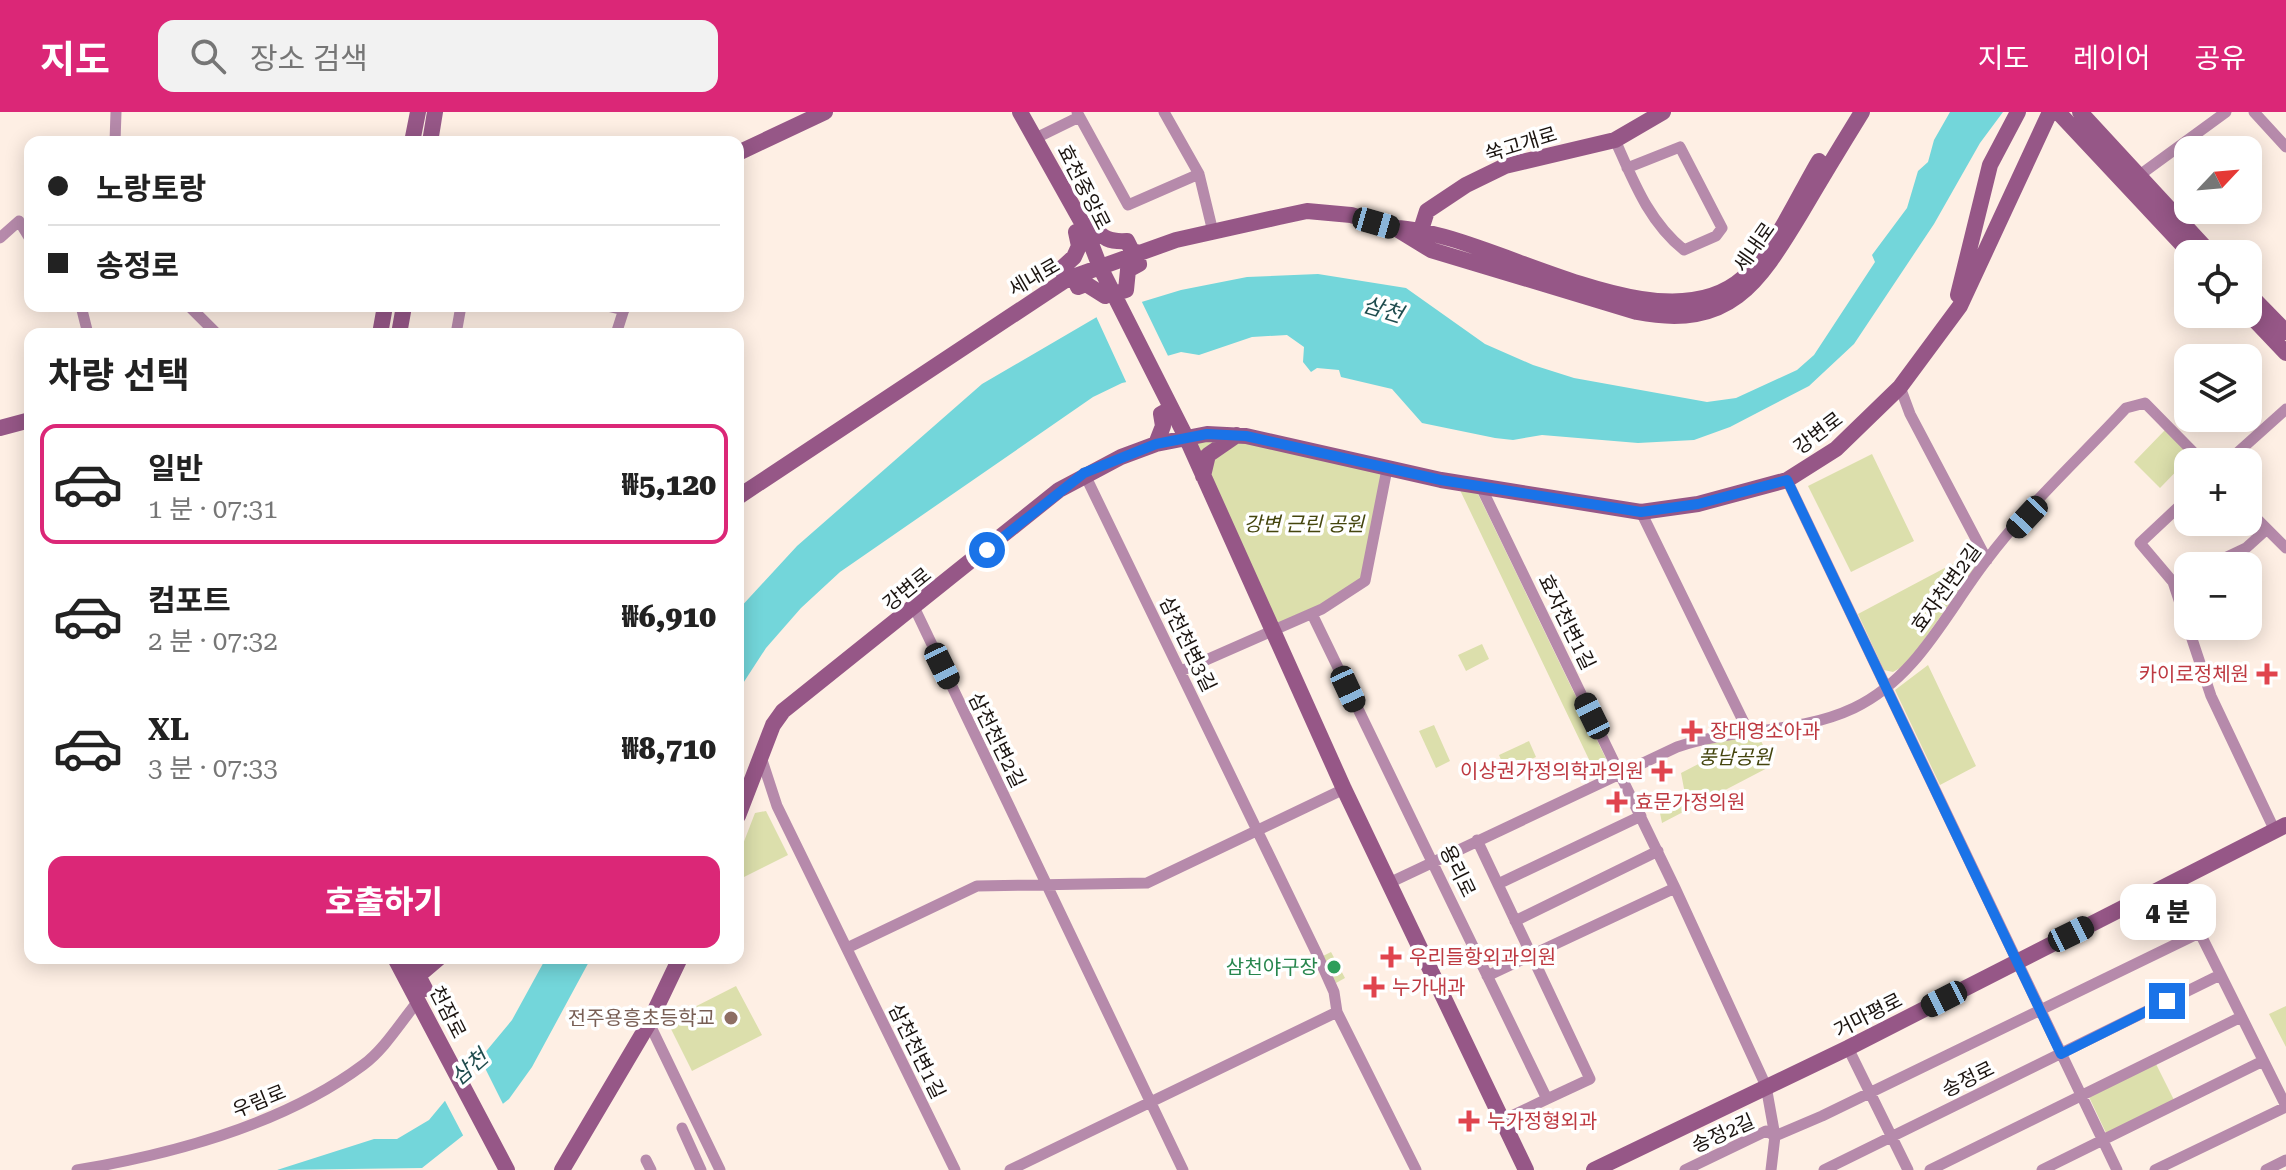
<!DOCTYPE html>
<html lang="ko">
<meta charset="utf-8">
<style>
:root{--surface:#fff;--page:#f2f2f2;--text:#222;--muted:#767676;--line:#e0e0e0;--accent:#db2777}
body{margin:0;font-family:"Roboto Serif","Noto Sans KR",serif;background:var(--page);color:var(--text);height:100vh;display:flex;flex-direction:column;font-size:30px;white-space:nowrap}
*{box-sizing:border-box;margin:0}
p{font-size:26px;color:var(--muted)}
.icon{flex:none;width:44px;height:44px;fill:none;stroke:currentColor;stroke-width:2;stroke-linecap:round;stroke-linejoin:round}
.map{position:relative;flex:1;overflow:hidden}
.details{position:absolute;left:24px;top:216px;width:720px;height:636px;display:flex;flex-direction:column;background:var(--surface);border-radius:16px;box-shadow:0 4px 20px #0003}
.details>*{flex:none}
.guide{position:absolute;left:24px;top:24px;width:720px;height:176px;border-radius:16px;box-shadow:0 4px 20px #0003;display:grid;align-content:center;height:176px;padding:0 24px;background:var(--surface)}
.needle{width:52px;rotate:64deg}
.tools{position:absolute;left:2174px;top:24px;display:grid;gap:16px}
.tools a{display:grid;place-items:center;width:88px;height:88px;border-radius:16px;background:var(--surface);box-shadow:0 4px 20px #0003;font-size:40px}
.end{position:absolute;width:36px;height:36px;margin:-18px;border:10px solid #1a73e8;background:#fff;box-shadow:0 0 0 4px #fff}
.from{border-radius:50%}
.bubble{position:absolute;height:56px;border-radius:16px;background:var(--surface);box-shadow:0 4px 20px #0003;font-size:26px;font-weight:800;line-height:56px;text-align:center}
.car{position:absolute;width:24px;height:48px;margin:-24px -12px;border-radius:10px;box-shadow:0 0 6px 2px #0007;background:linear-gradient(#222 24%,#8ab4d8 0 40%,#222 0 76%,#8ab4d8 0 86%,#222 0)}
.guide b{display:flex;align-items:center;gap:28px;height:76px;font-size:30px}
.guide b+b{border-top:2px solid var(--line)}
.guide i{width:20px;height:20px;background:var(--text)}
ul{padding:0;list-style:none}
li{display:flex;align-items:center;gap:24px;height:120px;margin:0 16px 12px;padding:0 8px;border:4px solid transparent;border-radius:16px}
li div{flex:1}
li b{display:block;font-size:30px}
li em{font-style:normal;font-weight:800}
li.active{border-color:var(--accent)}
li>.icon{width:72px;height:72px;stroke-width:1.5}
h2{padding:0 24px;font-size:36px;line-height:96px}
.primary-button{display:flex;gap:16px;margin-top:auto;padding:16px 24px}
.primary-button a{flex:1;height:92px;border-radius:16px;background:var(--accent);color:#fff;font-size:32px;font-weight:800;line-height:92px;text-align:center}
header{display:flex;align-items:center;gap:48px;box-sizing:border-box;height:112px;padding:0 40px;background:var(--accent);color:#fff}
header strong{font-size:38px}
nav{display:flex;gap:44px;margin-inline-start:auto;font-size:28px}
.search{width:560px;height:72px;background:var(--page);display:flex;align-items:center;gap:20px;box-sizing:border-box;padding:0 28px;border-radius:16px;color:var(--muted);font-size:30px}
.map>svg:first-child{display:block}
.green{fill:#dcdfac}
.water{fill:#73d6da}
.pier{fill:#feefe4}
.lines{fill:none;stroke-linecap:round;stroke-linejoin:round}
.street{stroke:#b68aab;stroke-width:11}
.secondary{stroke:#965787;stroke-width:16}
.route{stroke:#1a73e8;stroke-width:10}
.health-dot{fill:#e0444e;stroke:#fff;stroke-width:3}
.leisure-dot{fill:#2e9e5b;stroke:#fff;stroke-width:3}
.education-dot{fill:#8d6e63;stroke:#fff;stroke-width:3}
.labels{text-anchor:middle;stroke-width:7;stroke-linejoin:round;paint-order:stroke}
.street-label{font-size:20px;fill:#1b1410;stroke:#fff}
.park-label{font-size:20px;font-style:italic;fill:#44450e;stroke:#fff}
.health-label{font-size:20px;fill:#be3a42;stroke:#fff;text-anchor:start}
.leisure-label{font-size:20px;fill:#27864d;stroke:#fff;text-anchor:end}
.education-label{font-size:20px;fill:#785e54;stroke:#fff;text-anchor:end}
.water-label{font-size:22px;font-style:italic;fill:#1f4c4e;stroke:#fff}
</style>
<header>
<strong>지도</strong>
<div class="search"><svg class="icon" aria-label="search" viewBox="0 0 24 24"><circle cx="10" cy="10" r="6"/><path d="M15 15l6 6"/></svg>장소 검색</div>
<nav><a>지도</a><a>레이어</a><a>공유</a></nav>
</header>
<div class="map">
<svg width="2286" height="1058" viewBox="0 0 2286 1058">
<rect width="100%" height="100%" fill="#feefe4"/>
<path class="green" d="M2166,317L2192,343L2160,376L2134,350Z
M1207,322L1387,357L1365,469L1273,519L1186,325Z
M1872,342L1914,429L1851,460L1808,374Z
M1459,376L1477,380L1609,653L1595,660Z
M1973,441L1978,451L1907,552L1893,560L1884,558L1858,502Z
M1482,532L1489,547L1466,559L1458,543Z
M1928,553L1976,654L1940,673L1895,578Z
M1434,613L1450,649L1436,656L1419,619Z
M1757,621L1773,653L1662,711L1660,701L1686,687L1681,661L1710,646L1701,627Z
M1529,629L1536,645L1506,659L1499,643Z
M766,699L788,743L738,768V745L755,701Z
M1331,840L1345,866L1336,871L1323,844Z
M736,874L762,923L692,959L667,909Z
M2286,894V935L2269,902Z
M2156,952L2175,990L2107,1023L2089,985Z"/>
<path class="water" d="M1950,0H2003L1980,31L1934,112L1854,232L1809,274L1730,315L1694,328L1638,331L1542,323L1513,328L1495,326L1422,311L1392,277L1341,265L1339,258L1317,256L1311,260L1303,250L1304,235L1287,223L1252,225L1199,243L1181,240L1167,244L1154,264L1122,271L1093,285L840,460L801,496L766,536L738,579V498L797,434L982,272L1102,202L1181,178L1247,165L1318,162L1406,176L1485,232L1533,253L1574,266L1707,290L1736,286L1797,258L1814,243L1875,150L1872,143L1907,96L1918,59L1928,50L1934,28Z
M546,846H591L532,955L509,987L422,1056L277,1058L374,1027H397L429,1008L512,908Z"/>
<path class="pier" d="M1140,186L1170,248L1157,267L1128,274L1095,202Z
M478,942L505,996L465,1027L443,985Z"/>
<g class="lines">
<path class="street" d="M1077,0L1128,93L1199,62
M1164,0L1199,62L1213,120
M2254,0L2286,35
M1036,26L1079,5
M1615,28C1633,68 1648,109 1684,138L1716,124L1722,116L1680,35L1627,56
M115,30L116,0
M2137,65L2226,0
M0,126L19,109L30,127
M81,194L88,222
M189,194L217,222
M607,194L624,198
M456,222L461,194
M616,222L625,194
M1900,275L1910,302L1987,448
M2227,350L2286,297
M1084,361L1317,842L1334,880L1337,900L1416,1058
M1787,368L2117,1058
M1481,375L1675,776L1766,974L1775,1024L1771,1058
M2188,386L2140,431L2173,470L2211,584L2275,719
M2248,398L2286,436
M1641,400L1749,621
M2208,454L2246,436L2267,417
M2173,470L2188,463
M915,497L1183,1058
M1312,502L1547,987L1501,1009
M1181,559L1322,497L1365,469L1387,357
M761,645L777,694L955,1058
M1477,728L1590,967L1547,987
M2174,769L2286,994
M1389,771L1677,635C1735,615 1797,623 1854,596C1917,566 1946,501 1986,449C2027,394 2080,346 2126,296L2145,291L2203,350
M1498,772L1641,704
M1515,809L1658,739
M847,836L977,774L1147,771L1344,677
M1487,864L1675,776
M649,911L720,1058
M1848,936L1908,1058
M682,1016L701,1058
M646,1048L651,1058
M77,1058C173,1042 284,1012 363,953C385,937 402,908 419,888
M1010,1058L1337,900
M1685,1058L1766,1019L1775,1024L1822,1004L2199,821
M1824,1058L2220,863
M1930,1058L2241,905
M2042,1058L2263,949
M2155,1058L2286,995
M2266,1058L2286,1048"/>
<path class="secondary" d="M1020,0L1085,116L1100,155L1186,325L1344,677L1526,1058
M2058,0L2191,142
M2080,0L2211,142
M412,30L418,0
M430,30L435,0
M738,41L825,0
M1395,116C1489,119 1660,239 1743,166C1774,140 1798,84 1819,49
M1418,127L1427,99L1466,73L1505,54L1615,28L1663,0
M1074,165L1078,175L1086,172L1105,184L1113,180
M1067,167L1061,157L1074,145L1079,134L1076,120L1093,113C1102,127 1110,130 1127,129L1133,141
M2248,181L2286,220
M1114,182L1126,178L1128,158L1139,152L1136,140
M1958,183L1990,53L2018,0
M2248,201L2286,241
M380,222L385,194
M399,222L404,194
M0,316L30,308
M1156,332L1163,314L1161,302L1170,297
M1203,364L1208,343L1237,323
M738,385L1067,167L1176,128L1279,105L1307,99L1351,103L1395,116L1431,138L1637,200C1730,218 1758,172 1801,101C1821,67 1841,34 1862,0
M738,704L773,613L783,599L1059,378L1121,345L1156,332L1207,322L1246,324L1441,368L1641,400L1698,392L1787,368L1836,337L1900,275L1960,194L2050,0
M395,846L507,1058
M409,846L425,877
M412,869L439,846
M562,1058L649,911L680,846
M1594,1058L1848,936L2286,713"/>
</g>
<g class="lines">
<path class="route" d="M987,438L1084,361L1156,332L1207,322L1246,324L1441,368L1641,400L1698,392L1787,368L2061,942L2167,889"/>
</g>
<g class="health-dot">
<path d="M2263 550h8v8h8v8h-8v8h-8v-8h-8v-8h8z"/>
<path d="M1688 607h8v8h8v8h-8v8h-8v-8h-8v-8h8z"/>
<path d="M1658 647h8v8h8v8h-8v8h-8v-8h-8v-8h8z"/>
<path d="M1613 678h8v8h8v8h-8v8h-8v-8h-8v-8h8z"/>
<path d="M1387 833h8v8h8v8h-8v8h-8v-8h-8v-8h8z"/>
<path d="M1370 863h8v8h8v8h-8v8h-8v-8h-8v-8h8z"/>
<path d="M1465 997h8v8h8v8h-8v8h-8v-8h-8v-8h8z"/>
</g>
<circle class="leisure-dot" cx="1334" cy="855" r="8"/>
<circle class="education-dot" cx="731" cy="906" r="8"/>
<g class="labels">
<g class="street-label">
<text transform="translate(1521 32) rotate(-17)" y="7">쑥고개로</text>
<text transform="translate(1084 75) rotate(63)" y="7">효천중앙로</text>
<text transform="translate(1754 135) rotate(-55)" y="7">세내로</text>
<text transform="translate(1034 165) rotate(-30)" y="7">세내로</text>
<text transform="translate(1818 321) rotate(-37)" y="7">강변로</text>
<text transform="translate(1946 476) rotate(-54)" y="7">효자천변2길</text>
<text transform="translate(907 477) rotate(-39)" y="7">강변로</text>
<text transform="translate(1567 510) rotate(64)" y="7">효자천변1길</text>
<text transform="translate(1188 532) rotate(64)" y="7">삼천천변3길</text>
<text transform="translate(997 628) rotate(64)" y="7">삼천천변2길</text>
<text transform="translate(1458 759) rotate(64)" y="7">용리로</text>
<text transform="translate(448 900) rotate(63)" y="7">천잠로</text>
<text transform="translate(1868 903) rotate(-27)" y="7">거마평로</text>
<text transform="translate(917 939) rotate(64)" y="7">삼천천변1길</text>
<text transform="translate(1968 967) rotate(-26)" y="7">송정로</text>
<text transform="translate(259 989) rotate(-22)" y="7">우림로</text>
<text transform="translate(1723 1021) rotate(-24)" y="7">송정2길</text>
</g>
<g class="park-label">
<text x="1304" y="419">강변 근린 공원</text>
<text x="1735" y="652">풍남공원</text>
</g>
<g class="health-label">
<text x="2249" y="569" text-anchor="end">카이로정체원</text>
<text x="1710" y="626">장대영소아과</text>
<text x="1644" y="666" text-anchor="end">이상권가정의학과의원</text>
<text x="1635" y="697">효문가정의원</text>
<text x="1409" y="852">우리들항외과의원</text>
<text x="1392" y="882">누가내과</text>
<text x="1487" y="1016">누가정형외과</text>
</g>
<g class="leisure-label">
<text x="1318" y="862">삼천야구장</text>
</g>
<g class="education-label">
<text x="715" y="913">전주용흥초등학교</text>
</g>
<g class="water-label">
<text transform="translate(1383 197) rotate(17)" y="8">삼천</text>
<text transform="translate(469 955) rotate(-41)" y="8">삼천</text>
</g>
</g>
</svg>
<div class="tools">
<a><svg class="needle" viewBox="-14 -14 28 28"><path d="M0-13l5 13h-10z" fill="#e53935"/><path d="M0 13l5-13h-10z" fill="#767676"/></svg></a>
<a><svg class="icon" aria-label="locate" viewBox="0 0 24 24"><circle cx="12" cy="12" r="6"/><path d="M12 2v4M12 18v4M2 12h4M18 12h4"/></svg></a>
<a><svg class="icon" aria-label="layers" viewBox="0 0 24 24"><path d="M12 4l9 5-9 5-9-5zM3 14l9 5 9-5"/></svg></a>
<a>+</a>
<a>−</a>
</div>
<i class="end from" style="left:987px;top:438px"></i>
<i class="end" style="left:2167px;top:889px"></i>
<div class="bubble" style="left:2120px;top:772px;width:96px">4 분</div>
<i class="car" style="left:1376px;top:111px;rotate:106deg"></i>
<i class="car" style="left:2027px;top:405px;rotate:223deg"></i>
<i class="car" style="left:942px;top:554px;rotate:154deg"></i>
<i class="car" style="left:1348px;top:577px;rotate:155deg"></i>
<i class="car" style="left:1592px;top:604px;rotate:334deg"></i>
<i class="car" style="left:2071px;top:822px;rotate:64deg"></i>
<i class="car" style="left:1944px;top:887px;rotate:243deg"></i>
<div class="guide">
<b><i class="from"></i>노랑토랑</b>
<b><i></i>송정로</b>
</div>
<section class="details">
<h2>차량 선택</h2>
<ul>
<li class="active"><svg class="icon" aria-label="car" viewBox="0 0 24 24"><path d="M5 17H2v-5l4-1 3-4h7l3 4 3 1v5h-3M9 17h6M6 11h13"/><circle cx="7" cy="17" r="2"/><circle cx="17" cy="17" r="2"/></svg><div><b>일반</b><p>1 분 · 07:31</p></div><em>₩5,120</em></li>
<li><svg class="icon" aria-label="car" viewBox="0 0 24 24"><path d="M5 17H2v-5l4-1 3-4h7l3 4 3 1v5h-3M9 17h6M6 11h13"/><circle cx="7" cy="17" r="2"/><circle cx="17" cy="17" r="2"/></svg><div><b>컴포트</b><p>2 분 · 07:32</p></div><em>₩6,910</em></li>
<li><svg class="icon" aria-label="car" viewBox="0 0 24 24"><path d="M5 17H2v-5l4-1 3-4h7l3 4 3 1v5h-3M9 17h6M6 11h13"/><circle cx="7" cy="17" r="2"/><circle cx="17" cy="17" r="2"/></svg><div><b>XL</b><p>3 분 · 07:33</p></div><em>₩8,710</em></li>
</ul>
<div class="primary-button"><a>호출하기</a></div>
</section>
</div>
